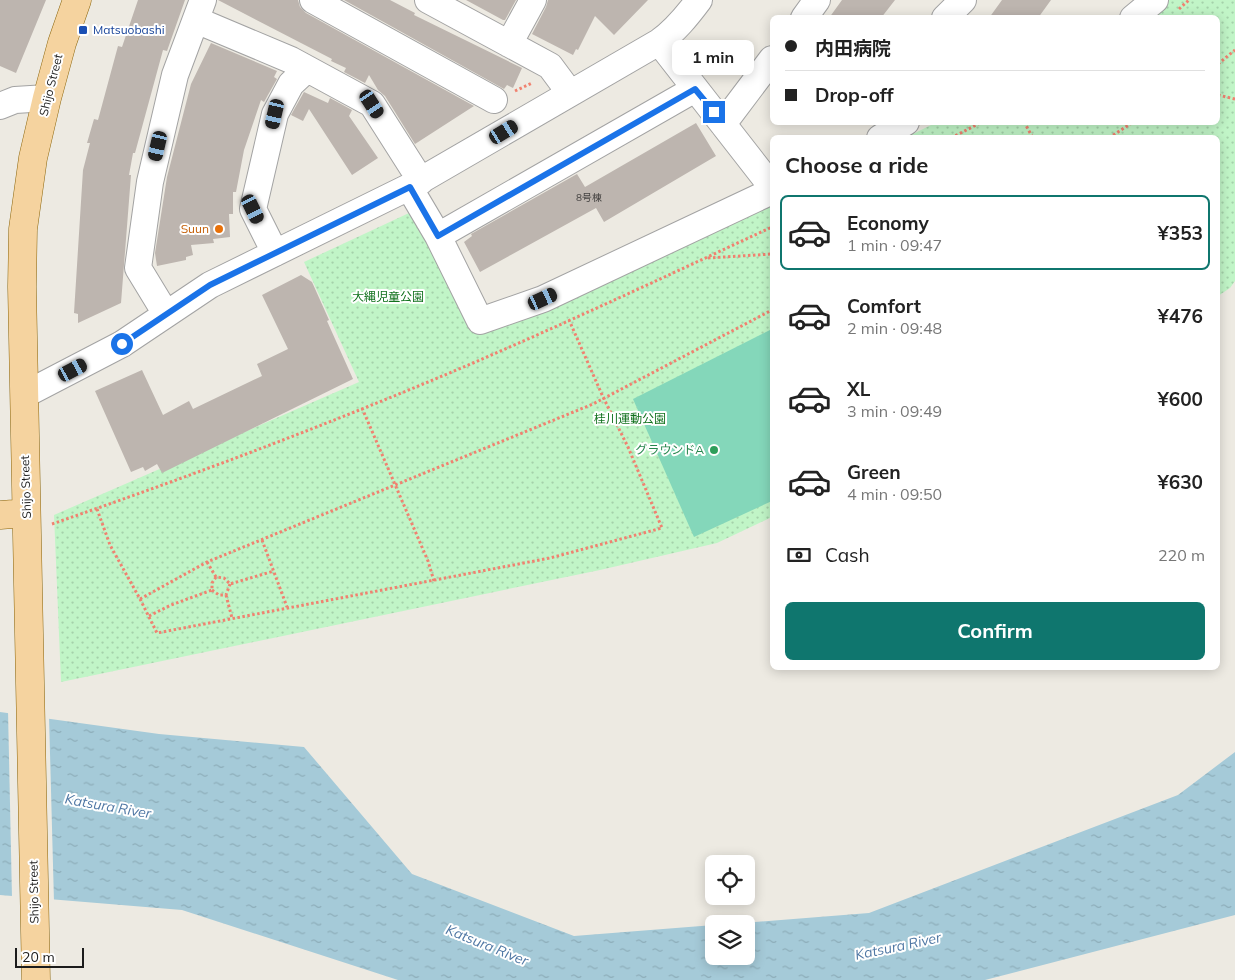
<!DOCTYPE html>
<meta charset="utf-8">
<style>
:root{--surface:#fff;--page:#f6f6f6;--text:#222;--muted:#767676;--line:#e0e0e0;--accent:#0f766e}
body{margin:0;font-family:Mulish,"Noto Sans JP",sans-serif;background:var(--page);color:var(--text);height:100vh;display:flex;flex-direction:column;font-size:19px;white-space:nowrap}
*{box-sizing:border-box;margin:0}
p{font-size:16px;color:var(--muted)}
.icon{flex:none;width:28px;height:28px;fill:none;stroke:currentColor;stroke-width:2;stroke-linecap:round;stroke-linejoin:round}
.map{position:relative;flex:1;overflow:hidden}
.details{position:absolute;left:770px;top:135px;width:450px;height:535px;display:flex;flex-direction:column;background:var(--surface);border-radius:8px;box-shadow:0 2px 12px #0003}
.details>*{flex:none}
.hud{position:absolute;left:770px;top:15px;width:450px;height:110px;border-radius:8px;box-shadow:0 2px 12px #0003;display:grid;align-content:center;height:110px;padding:0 15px;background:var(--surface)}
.controls{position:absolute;left:705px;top:855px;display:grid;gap:10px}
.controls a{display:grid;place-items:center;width:50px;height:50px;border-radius:8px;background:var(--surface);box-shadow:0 2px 12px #0003;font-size:25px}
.scale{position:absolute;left:15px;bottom:12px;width:69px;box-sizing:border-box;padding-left:5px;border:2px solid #1c1c1c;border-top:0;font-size:14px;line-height:18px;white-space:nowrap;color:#1c1c1c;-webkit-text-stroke:4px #fff;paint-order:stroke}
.end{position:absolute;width:22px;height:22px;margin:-11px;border:6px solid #1a73e8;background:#fff;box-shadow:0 0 0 2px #fff}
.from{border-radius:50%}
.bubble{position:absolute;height:35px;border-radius:8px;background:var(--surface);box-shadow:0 2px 12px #0003;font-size:16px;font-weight:700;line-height:35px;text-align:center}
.car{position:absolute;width:15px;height:30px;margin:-15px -8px;border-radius:6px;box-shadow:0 0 4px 1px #0007;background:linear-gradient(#222 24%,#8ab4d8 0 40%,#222 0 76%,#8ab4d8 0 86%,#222 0)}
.hud b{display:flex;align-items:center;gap:18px;height:48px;font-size:19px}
.hud b+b{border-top:1px solid var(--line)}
.hud i{width:12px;height:12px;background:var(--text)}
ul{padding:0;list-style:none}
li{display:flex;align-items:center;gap:15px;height:75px;margin:0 10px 8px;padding:0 5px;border:2px solid transparent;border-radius:8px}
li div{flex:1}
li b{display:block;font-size:19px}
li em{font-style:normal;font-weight:700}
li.active{border-color:var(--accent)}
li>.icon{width:45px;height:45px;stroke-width:1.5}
h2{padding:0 15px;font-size:22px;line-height:60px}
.pay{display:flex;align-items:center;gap:12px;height:55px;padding:0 15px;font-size:19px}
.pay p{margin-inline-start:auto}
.cta{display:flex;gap:10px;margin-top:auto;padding:10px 15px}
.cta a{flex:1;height:58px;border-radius:8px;background:var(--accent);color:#fff;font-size:20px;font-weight:700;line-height:58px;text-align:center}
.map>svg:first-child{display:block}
.park{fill:url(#park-dots)}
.pitch{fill:#84d7ba}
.water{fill:url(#water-ripples)}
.pier{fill:#edeae2}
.building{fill:#bdb5af}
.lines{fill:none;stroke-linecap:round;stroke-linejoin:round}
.minor-casing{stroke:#a3a3a3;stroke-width:28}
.major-casing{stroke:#8a640a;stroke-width:29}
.path{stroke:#f08270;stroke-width:3;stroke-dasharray:2.5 2.5;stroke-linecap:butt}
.minor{stroke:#fff;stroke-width:26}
.major{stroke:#f5d39f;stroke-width:28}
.route{stroke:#1a73e8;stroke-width:6}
.transit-dot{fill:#1a4fb4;stroke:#fff;stroke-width:2}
.food-dot{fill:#e8710a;stroke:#fff;stroke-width:2}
.leisure-dot{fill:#2e9e5b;stroke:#fff;stroke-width:2}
.labels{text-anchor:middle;stroke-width:4;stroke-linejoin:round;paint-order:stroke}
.number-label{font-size:10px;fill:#444241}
.transit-label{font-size:12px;fill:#164399;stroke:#fff;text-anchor:start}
.street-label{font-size:12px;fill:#1c1c1c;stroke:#fff}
.food-label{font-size:12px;fill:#c56008;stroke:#fff;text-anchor:end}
.park-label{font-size:12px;fill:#12721e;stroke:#fff}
.leisure-label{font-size:12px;fill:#27864d;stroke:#fff;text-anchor:end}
.water-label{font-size:14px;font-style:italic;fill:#4f77a4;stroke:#fff}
</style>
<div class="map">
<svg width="1235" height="980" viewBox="0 0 1235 980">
<defs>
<pattern id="park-dots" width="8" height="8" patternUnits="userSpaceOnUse" patternTransform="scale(1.25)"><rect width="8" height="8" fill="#c1f5c7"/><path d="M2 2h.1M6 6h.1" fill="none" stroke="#a5d1aa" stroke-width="1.8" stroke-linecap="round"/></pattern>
<pattern id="water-ripples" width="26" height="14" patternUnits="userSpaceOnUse" patternTransform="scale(1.25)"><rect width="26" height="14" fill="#a5cad8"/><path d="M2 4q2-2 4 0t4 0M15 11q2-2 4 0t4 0" fill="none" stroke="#8dadb9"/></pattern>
</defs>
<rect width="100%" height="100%" fill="#edeae2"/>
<path class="park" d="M1163,0H1235V281L1230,288L1218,296V138H905L935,123L1218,122V18L1141,17Z
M772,203V517L717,543L600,570L61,682L54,515L359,382L304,262L409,213L420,219L474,333L729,224Z"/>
<path class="pitch" d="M772,329V501L694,537L633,399Z"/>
<path class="water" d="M0,712L159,734L304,747L412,874L574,936L714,925V956H746V924H731L869,913L1178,795L1235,752V915L985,980H398L182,910L0,895Z"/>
<path class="pier" d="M8,710L49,716L54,902L12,898Z"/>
<path class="building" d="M0,0H46L16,73L0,66Z
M138,0H185L167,51L163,50L135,153H133L129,175H131L121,303L78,323V314L74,313L83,170L90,143H87L94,119L98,120L118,46L122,47Z
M218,0H298L300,7L306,13L474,106L415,144L385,96L378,90L369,75L365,83L344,72L346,68L331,61L332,59Z
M344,0H390L415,13L414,15L522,68L513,88L507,85L504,89Z
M466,0H516L505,20H503Z
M548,0H648L614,35L595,16L578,50L576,49L573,55L532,34L546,7Z
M842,0H895L881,18H829Z
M1002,0H1051L1038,18H989Z
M211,43L277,71L274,77L277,79L264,102L261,100L244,150L236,192H233V214H229L230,237L213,239L214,243L191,245L193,255L186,257V260L157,266L155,253L167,177L191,84Z
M304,92L328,103L330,98L352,110L349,116L378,158L352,175L309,109L303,121L291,115Z
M696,123L716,156L604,222L596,208L480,272L464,242L472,236L471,234L577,174L585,187Z
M301,275L312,282L329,320L327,321L353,379L162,473L157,464L145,471L143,467L131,472L95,391L142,370L163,415L189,401L193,409L262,376L257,364L288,349L262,295Z"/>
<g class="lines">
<g class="minor-casing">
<path id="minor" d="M313,0L494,100
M428,0L550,66L570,93
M804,18L817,0
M945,18L963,0
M1133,18L1155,0
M196,20L291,60L372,104L421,181
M659,42L772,187
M509,44L533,0
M0,106L15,100L47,98
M723,124L772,59
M880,138L906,122
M409,187L438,236L480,321L543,299L772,191
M438,236L695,89
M275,253L253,209L275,114L291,84L307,69
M166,314L138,268L150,182L175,75L203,0
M24,395L122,344L210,285L409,187L659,42C675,31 687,16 699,0"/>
</g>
<g class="major-casing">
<path id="major" d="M0,515L26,513
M36,980L22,287L23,229L33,158L47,98L62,43L77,0"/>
</g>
<path class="path" d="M1179,9L1189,0
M1218,64L1235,50
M515,91L532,83
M1218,95L1235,99
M1024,122L1033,138
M951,138L982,122
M1109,138L1133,122
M708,258L772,254
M362,408L428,561L434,581
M97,509L110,545L140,599L157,633L550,558L662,528L628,447L603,397L569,320
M52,524C194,475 335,422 473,363C573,320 673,273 772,227
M262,540L287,607
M207,562L216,577
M212,590L219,595H226L230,584
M226,595L232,618
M140,599L207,562L593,404L772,310
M149,616L171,605L212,590V583L216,577L224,578L230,584L274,571"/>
<use href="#minor" class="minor"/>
<use href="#major" class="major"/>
</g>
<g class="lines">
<path class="route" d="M122,344L210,285L410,187L438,236L695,89L714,112"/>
</g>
<rect class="transit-dot" x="78" y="25" width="10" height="10" rx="2.5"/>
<circle class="food-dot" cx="219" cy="229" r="5"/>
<circle class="leisure-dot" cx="714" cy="450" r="5"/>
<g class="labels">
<g class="number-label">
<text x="589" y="201">8号棟</text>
</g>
<g class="transit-label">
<text x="93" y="34">Matsuobashi</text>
</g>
<g class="street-label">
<text transform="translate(51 85) rotate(-76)" y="4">Shijo Street</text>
<text transform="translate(26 487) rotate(-92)" y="4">Shijo Street</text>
<text transform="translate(34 892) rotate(-91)" y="4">Shijo Street</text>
</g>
<g class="food-label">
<text x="209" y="233">Suun</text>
</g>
<g class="park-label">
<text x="388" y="301">大縄児童公園</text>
<text x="630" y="423">桂川運動公園</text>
</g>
<g class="leisure-label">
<text x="704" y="454">グラウンドA</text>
</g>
<g class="water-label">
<text transform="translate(108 806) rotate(10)" y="5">Katsura River</text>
<text transform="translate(487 945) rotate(22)" y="5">Katsura River</text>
<text transform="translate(898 946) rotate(-12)" y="5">Katsura River</text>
</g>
</g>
</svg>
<div class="controls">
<a><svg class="icon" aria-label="locate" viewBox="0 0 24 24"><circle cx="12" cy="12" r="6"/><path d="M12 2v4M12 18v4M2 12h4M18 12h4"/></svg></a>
<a><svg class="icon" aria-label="layers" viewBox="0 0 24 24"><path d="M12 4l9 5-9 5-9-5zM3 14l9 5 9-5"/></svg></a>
</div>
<div class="scale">20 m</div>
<i class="end from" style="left:122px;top:344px"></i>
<i class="end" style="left:714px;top:112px"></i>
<div class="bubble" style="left:672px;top:40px;width:82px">1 min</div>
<i class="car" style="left:372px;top:104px;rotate:147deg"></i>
<i class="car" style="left:275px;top:114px;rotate:193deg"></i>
<i class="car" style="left:504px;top:132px;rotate:59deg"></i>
<i class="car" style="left:158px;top:146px;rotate:193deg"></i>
<i class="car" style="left:253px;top:209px;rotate:154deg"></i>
<i class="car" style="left:543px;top:299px;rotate:65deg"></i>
<i class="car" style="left:73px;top:370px;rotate:62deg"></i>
<div class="hud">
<b><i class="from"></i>内田病院</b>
<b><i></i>Drop-off</b>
</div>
<section class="details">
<h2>Choose a ride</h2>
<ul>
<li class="active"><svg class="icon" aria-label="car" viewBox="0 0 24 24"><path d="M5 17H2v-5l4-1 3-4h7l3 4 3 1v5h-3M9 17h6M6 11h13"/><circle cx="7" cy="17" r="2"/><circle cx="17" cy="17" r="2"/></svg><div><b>Economy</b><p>1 min · 09:47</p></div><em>¥353</em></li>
<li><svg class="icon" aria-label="car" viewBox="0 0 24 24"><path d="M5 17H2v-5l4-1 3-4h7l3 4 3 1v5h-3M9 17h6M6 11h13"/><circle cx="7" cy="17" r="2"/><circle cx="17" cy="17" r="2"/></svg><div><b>Comfort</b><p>2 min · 09:48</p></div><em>¥476</em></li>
<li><svg class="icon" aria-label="car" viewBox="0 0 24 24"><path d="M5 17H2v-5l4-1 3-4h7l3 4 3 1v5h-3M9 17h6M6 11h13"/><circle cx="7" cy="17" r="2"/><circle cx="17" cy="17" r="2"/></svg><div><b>XL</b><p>3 min · 09:49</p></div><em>¥600</em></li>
<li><svg class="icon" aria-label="car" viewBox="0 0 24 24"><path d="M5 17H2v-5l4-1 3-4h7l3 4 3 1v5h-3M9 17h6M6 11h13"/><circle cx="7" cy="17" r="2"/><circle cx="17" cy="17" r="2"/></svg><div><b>Green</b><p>4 min · 09:50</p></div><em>¥630</em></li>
</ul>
<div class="pay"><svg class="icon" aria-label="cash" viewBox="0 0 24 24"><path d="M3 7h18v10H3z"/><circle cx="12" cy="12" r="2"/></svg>Cash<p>220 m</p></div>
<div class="cta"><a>Confirm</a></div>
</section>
</div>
